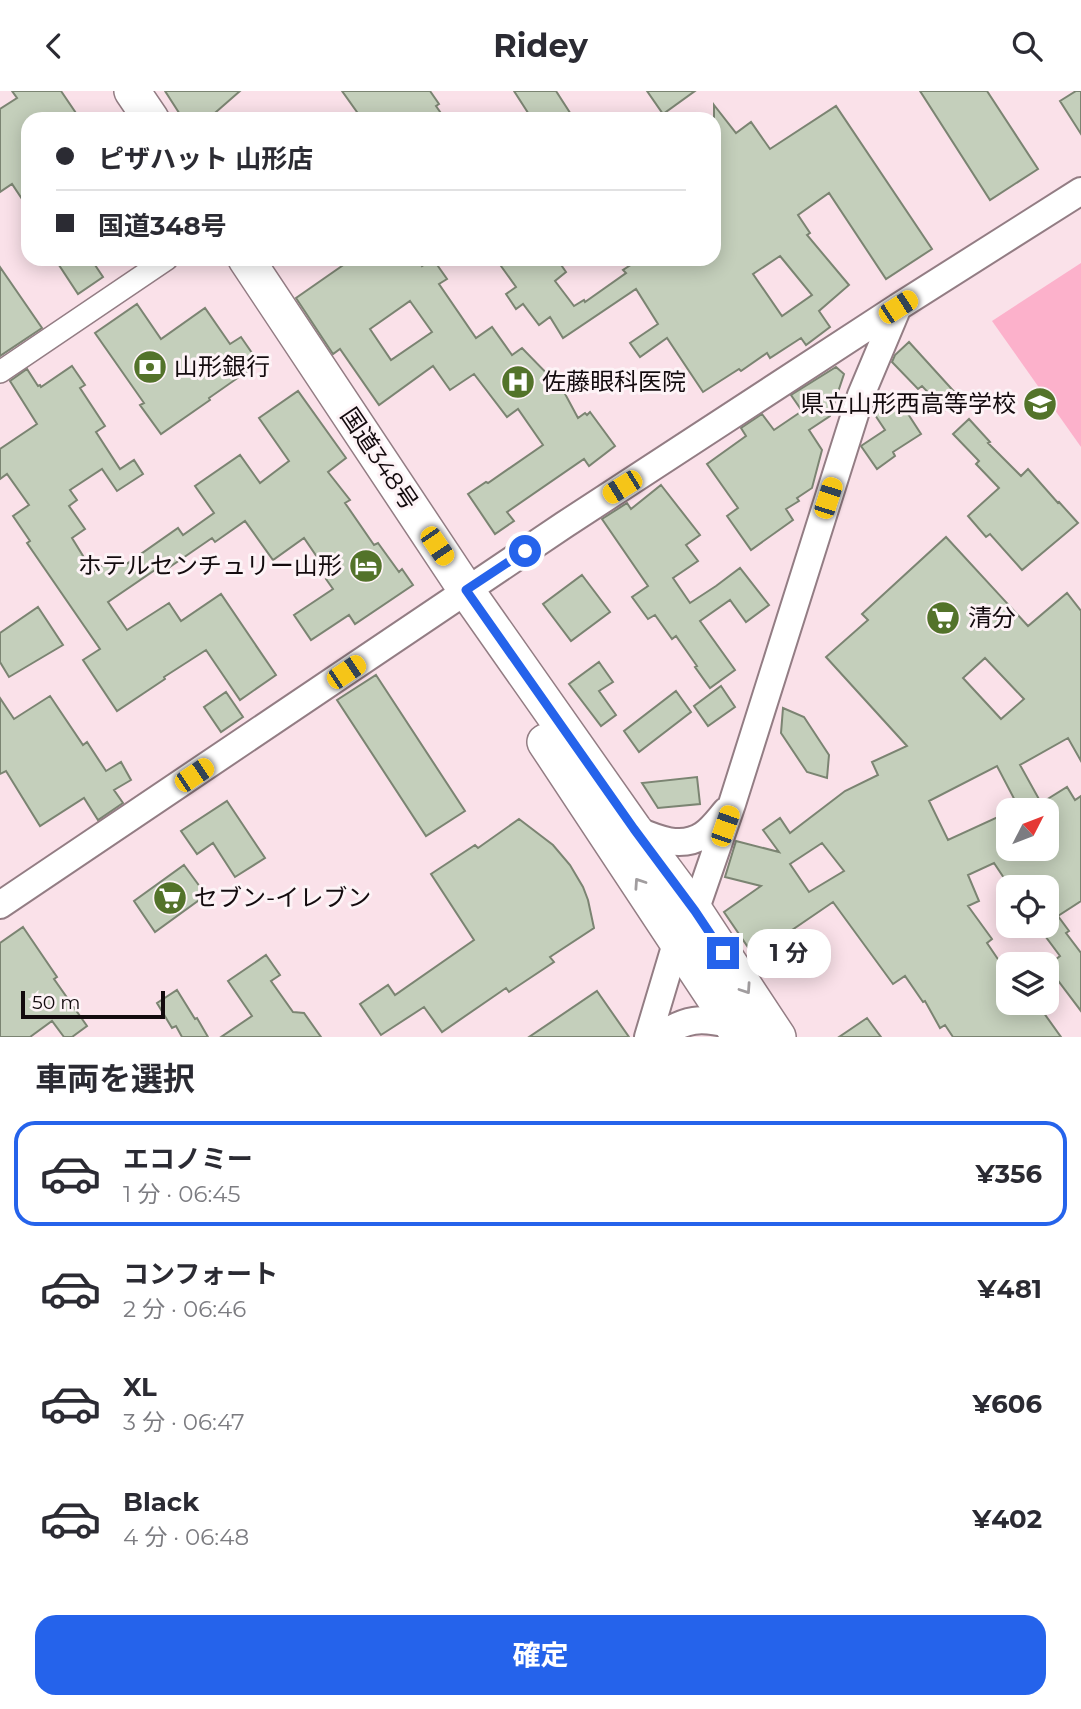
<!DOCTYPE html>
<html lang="ja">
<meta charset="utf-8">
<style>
:root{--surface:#fff;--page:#f7f7f7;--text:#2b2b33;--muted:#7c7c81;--line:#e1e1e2;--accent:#2563eb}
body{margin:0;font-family:Montserrat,"Noto Sans JP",sans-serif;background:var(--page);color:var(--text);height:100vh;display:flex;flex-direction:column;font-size:26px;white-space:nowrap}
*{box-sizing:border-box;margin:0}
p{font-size:23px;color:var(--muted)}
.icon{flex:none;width:38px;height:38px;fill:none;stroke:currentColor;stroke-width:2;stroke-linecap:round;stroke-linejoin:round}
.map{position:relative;height:946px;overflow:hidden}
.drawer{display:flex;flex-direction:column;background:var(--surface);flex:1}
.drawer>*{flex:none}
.banner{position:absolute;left:21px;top:21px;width:700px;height:154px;border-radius:21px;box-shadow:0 4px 18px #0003;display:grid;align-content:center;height:154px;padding:0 35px;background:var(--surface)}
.needle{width:46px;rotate:48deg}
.tools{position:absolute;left:996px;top:707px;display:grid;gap:14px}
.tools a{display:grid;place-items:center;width:63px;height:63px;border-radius:14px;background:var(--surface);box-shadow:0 4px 18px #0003;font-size:35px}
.scale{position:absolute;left:21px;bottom:18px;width:144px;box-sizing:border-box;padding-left:7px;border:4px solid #130b0e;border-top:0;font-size:19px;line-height:24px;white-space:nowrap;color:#130b0e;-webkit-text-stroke:5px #fdf3f6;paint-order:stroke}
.end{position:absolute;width:32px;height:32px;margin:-16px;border:9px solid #2563eb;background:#fff;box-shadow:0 0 0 4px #fff}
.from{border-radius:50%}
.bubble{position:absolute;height:49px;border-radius:21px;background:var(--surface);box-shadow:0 4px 18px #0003;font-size:23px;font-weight:700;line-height:49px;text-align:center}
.car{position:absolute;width:21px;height:42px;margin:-21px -10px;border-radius:9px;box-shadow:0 0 5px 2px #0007;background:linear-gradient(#f5c518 24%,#345 0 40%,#f5c518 0 76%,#345 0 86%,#f5c518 0)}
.banner b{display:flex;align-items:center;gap:24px;height:66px;font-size:26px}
.banner b+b{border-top:2px solid var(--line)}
.banner i{width:18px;height:18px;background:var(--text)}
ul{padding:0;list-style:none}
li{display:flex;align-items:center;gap:21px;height:105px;margin:0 14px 10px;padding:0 21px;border:4px solid transparent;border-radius:21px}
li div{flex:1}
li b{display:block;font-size:26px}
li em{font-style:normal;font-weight:700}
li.on{border-color:var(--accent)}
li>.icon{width:63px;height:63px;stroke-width:1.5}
h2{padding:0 35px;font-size:32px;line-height:84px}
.primary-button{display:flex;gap:14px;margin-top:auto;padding:14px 35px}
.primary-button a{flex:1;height:80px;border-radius:21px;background:var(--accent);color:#fff;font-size:28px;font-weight:700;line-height:80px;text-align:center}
header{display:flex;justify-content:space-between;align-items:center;height:91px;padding:0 35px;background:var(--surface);font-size:32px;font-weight:700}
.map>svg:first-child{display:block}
.green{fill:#fcb1cb}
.building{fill:#c4cfbb;stroke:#7b8472;stroke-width:2;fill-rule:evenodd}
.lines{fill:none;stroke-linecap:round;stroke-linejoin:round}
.minor-casing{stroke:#937d84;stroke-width:24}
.tertiary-casing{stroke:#937d84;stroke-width:30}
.trunk-casing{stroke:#937d84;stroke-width:38}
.minor{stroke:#fff;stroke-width:21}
.tertiary{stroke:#fff;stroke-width:26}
.trunk{stroke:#fff;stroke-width:35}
.oneway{stroke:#a19d9f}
.route{stroke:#2563eb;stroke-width:9}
.labels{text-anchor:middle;stroke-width:6;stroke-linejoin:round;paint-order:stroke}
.poi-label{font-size:24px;fill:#130b0e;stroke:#fdf3f6;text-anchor:start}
.street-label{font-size:24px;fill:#130b0e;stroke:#fdf3f6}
</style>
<header><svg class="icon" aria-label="back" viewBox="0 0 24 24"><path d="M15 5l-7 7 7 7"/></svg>Ridey<svg class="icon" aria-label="search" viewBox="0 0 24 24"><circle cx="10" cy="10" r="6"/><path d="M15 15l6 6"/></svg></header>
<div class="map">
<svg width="1081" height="946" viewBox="0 0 1081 946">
<rect width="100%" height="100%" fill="#fae1e9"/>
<path class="green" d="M1081,172V356L992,230Z"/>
<path class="building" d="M12,0H61L80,28H28V117L12,93L0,101V18L17,7Z
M165,0H240L208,28H183Z
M342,0H430L439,13L436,15L445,28H362Z
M514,0H556L574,28H532Z
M647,0H695L663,23Z
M920,0H987L1038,78L990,109Z
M1076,0H1081V43L1060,10Z
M714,14L736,42L751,31L770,58L836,15L932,158L886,188L829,102L798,124L810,142L807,144L849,194L819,220L830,236L806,254L801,247L770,267L767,262L741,280L739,278L703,301L667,247L640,266L630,252L658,233L636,198L563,247L550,226L539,234L523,213L516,218L506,203L516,196L496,168H557L566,181L555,190L574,215L584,209L585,211L626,182L623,179L640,168H714ZM780,165L812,204L782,225L753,183Z
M55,168H91L103,186L78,203Z
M352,168H418L422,175L433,168L447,188L439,193L476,247L492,236L512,264L522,257L563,299L578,327L585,322L587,324L590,321L615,355L589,375L584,368L507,421L514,430L495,443L468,403L486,391L488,392L543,354L518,318L507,326L474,283L450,299L433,275L379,314L340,258L333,263L296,207ZM410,210L432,241L391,269L370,238Z
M0,176L42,237L0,265Z
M137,213L161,248L205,217L230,253L241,246L259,272L209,307L210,309L161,343L140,314L144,312L95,242Z
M909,251L959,306L945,319L922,295L918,298L892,271L895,264Z
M72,275L85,294L80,297L105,335L96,341L120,378L134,369L143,383L117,400L102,378L70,399L77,409L69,415L85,438L72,447L93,481L118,464L125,474L178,437L183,444L214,422L195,395L240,364L260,392L289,370L259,327L298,300L346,367L328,381L350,409L345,412L374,454L378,452L399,481L402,478L413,494L355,533L349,524L311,549L294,524L333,498L326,488L330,485L304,447L273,469L245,430L215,451L212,447L158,484L155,479L108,511L127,539L169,512L181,530L221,503L276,584L240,609L206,559L164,586L165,588L117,620L83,569L100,558L27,452L30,450L13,425L29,414L7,383L0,388V358L37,333L10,290L27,278L38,295L40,294L41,296Z
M836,276L844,283L830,325L809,339L822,359L812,397L797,407L799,410L786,418L793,429L751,459L727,425L738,417L707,373L746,345L741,337L762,323L774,339L802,320L791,304Z
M897,306L921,343L893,361L895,365L877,378L861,355L885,339L873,321Z
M969,328L990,351L988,352L1021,385L1028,378L1058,412L1059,411L1078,432L1022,479L990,443L986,446L968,425L999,397L976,373L979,370L953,343Z
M661,394L700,444L686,454L698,470L673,487L690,512L716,495L740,477L769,514L746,531L730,509L700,530L735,579L710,597L695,576L697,575L676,545L672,548L655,524L648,528L632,506L648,495L602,428L627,412L631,418Z
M946,446L1028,535L1067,502L1081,520V670L1068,647L1020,674L1045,719H1020L997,675L929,710L948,749L1000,725L1008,741V758H1046V709L1067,696L1075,709L1081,705V810L1058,825L1069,840L1066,842L1081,862V920L1047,875L1060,865L1040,838L1046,835V796H1010L994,772L968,784L979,810L968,815L992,848L987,852L1008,883V912H1034L1039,920L1041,918L1061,946H953L945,934L940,937L925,910L923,911L905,885L893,893L833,811L754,865L724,821L761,795L725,786L736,750L779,761L763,739L780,727L790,742L845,700L878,684L872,671L907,655L826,566L868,529L862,523ZM985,567L1024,608L1001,628L963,587ZM822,752L844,780L809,801L790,773Z
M582,484L610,521L571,550L543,513Z
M38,516L63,554L9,586L0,571V542Z
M599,571L613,591L599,600L616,624L601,635L569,593Z
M376,584L465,720L426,745L337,609Z
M721,595L735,616L708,635L694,615Z
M676,600L691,621L639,661L624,640Z
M226,601L243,626L221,641L204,616Z
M50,605L83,654L87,651L106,680L121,671L131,689L114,699L123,712L98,729L84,707L40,735L6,680L0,683V607L14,628Z
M783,617L804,626L829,664L827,687L807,681L781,642Z
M697,686L700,713L658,717L642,692Z
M227,710L265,767L235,786L213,752L197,763L181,740Z
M519,728L553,754L570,774L583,796L588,809L594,837L550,866L554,871L509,901L506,897L442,941L424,916L381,944L360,913L388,894L395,904L474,849L431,783L475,754L478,757Z
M184,774L206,804L155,841L134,810Z
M23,836L57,886L54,888L87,935L72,946H64L52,930L30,946H0V852Z
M266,864L280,884L271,890L293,921L304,922L321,946H221L252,925L228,890Z
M177,899L195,928L197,927L208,946H182L176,935L172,937L157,912Z
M597,900L629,946H529Z
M867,927L881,946H839Z"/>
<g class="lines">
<g class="minor-casing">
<path id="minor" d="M0,281L167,168"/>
</g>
<g class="tertiary-casing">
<path id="tertiary" d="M634,738C655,747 681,759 703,744C712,738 719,728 726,720
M0,814L564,434L898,216
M648,946L677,849L695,820L732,713L861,304L898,216L1081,100
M658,946C686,927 701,926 732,934"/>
</g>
<g class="trunk-casing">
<path id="trunk" d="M132,0L151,28
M246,168L466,499L634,738L695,820L778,946
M545,651L740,946"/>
</g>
<use href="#minor" class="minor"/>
<use href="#tertiary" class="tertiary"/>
<use href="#trunk" class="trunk"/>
</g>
<defs><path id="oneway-chevron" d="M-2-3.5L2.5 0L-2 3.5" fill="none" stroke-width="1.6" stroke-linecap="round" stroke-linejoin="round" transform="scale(1.75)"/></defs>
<g class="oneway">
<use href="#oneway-chevron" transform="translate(639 792) rotate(-124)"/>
<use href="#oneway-chevron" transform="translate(746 898) rotate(56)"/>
</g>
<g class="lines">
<path class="route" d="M525,460L466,499L634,738L695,820L723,862"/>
</g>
<defs>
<g id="bank-disc" transform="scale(1.75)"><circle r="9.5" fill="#53732a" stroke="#fdf3f6"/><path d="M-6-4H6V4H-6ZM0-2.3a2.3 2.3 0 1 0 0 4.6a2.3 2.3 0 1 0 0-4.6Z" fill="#fff"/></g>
<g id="hospital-disc" transform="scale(1.75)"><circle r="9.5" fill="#53732a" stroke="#fdf3f6"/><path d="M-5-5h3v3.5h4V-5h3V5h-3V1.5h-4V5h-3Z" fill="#fff"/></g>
<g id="school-disc" transform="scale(1.75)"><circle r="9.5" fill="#53732a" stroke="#fdf3f6"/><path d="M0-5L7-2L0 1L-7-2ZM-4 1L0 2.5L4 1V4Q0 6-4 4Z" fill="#fff"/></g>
<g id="hotel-disc" transform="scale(1.75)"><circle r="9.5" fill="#53732a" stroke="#fdf3f6"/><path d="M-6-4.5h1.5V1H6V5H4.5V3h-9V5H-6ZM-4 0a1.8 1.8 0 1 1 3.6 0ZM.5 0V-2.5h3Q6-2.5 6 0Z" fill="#fff"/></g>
<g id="supermarket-disc" transform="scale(1.75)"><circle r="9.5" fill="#53732a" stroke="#fdf3f6"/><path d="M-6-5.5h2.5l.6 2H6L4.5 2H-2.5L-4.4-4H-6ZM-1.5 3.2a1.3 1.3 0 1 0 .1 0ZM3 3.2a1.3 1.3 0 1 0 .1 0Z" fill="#fff"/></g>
</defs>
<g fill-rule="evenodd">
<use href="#bank-disc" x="150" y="276"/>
<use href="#hospital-disc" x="518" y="291"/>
<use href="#school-disc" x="1040" y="313"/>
<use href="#hotel-disc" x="366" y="475"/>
<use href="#supermarket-disc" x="943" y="527"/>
<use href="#supermarket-disc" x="170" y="807"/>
</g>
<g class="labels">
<g class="poi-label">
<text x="174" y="284">山形銀行</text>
<text x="542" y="299">佐藤眼科医院</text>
<text x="1016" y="321" text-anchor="end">県立山形西高等学校</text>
<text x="342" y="483" text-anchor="end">ホテルセンチュリー山形</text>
<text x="968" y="535">清分</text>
<text x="194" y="815">セブン-イレブン</text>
</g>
<g class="street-label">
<text transform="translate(379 368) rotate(56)" y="8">国道348号</text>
</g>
</g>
</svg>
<div class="tools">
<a><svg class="needle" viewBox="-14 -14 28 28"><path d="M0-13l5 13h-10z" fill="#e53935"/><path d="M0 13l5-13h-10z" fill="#7c7c81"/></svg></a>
<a><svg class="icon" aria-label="locate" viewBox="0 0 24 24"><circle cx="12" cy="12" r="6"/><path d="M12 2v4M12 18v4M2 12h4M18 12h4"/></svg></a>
<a><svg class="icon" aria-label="layers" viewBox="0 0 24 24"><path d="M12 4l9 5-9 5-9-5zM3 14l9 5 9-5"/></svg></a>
</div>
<div class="scale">50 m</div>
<i class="end from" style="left:525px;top:460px"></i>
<i class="end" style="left:723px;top:862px"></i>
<div class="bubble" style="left:747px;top:838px;width:84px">1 分</div>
<i class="car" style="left:898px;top:216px;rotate:57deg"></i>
<i class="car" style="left:622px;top:396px;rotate:238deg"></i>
<i class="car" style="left:828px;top:407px;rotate:18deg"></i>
<i class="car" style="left:437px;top:455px;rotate:146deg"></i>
<i class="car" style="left:346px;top:581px;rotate:56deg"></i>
<i class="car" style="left:194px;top:684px;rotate:56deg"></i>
<i class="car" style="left:725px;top:735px;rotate:19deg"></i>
<div class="banner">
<b><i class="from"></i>ピザハット 山形店</b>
<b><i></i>国道348号</b>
</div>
</div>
<section class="drawer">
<h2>車両を選択</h2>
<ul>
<li class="on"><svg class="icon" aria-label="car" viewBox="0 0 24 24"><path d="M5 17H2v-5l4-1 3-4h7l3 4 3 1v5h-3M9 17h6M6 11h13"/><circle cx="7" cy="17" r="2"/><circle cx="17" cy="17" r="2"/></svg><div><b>エコノミー</b><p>1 分 · 06:45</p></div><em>¥356</em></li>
<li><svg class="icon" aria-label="car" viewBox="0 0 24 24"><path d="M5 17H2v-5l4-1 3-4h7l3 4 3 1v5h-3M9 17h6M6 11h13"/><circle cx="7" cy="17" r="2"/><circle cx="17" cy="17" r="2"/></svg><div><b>コンフォート</b><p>2 分 · 06:46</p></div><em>¥481</em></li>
<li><svg class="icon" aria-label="car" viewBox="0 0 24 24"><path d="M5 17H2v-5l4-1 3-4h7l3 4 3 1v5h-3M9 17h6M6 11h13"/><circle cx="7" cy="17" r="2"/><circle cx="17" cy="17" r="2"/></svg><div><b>XL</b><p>3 分 · 06:47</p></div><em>¥606</em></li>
<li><svg class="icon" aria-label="car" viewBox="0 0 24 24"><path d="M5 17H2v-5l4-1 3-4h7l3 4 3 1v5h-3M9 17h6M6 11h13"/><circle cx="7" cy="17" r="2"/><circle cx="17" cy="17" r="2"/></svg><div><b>Black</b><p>4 分 · 06:48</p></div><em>¥402</em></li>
</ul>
<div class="primary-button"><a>確定</a></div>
</section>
